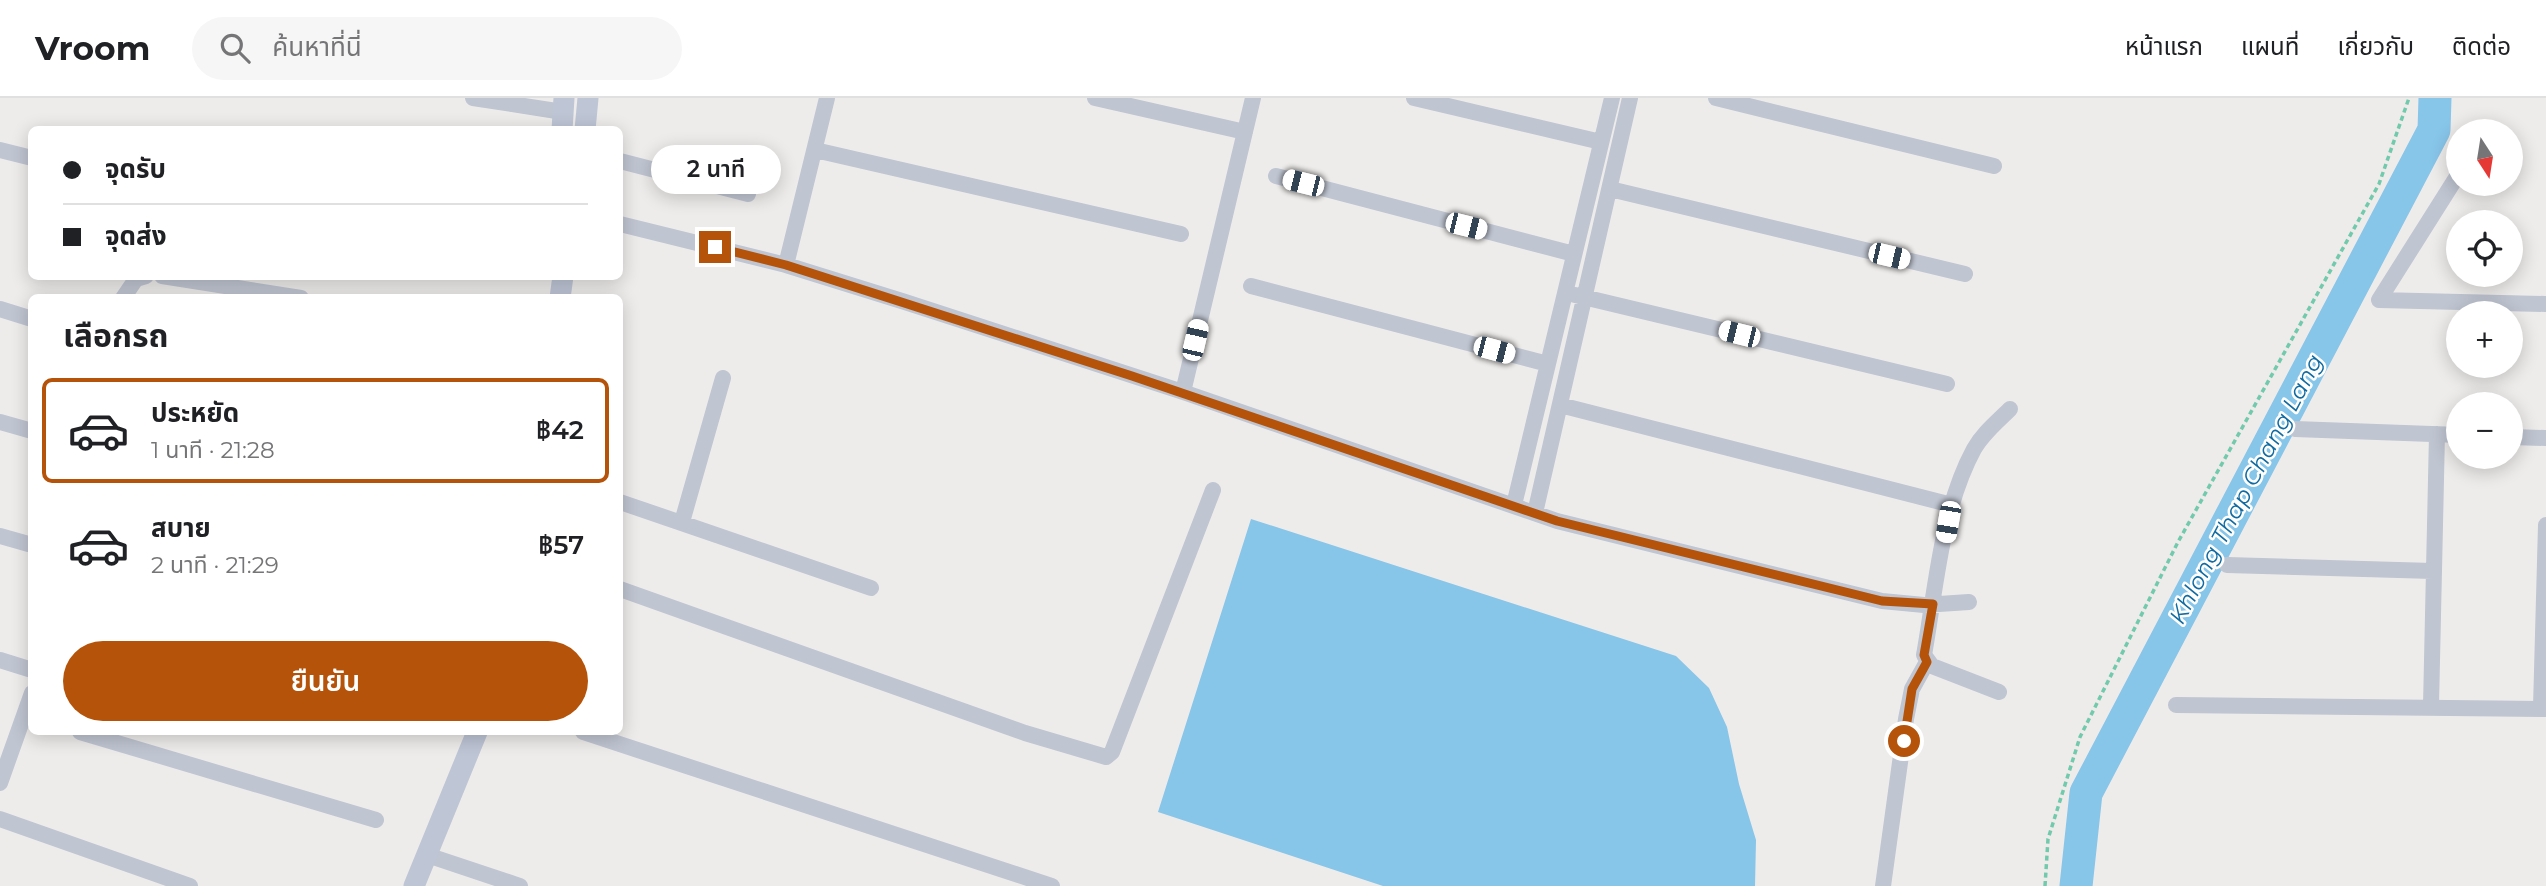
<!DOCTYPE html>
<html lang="th">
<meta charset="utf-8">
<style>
:root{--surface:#fff;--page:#f6f6f6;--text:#202124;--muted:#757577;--line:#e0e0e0;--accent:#b45309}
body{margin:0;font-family:Montserrat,"Noto Sans Thai",sans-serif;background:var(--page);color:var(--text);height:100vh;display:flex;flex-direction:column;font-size:26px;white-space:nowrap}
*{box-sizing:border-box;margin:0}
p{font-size:23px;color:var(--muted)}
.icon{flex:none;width:38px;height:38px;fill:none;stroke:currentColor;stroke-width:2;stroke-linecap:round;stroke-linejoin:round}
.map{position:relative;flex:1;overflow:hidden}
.details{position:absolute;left:28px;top:196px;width:595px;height:441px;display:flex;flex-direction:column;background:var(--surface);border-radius:10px;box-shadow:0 4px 18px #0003}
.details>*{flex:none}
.banner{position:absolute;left:28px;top:28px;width:595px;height:154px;border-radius:10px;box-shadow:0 4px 18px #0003;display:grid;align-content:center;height:154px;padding:0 35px;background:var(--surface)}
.needle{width:46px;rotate:168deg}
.controls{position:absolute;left:2446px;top:21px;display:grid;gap:14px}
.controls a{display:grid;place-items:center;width:77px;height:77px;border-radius:50%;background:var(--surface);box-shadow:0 4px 18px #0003;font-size:35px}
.end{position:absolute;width:32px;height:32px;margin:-16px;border:9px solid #b45309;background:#fff;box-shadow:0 0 0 4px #fff}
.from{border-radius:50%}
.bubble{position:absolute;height:49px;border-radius:24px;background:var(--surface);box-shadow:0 4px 18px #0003;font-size:23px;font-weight:600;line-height:49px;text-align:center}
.car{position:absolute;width:21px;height:42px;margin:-21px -10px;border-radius:9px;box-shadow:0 0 5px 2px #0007;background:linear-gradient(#fff 24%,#345 0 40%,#fff 0 76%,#345 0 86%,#fff 0)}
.banner b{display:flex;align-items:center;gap:24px;height:66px;font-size:26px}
.banner b+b{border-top:2px solid var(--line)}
.banner i{width:18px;height:18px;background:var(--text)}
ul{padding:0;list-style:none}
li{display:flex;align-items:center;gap:21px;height:105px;margin:0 14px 10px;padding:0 21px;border:4px solid transparent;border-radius:10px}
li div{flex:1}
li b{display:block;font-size:26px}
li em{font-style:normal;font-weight:600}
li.selected{border-color:var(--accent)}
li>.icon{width:63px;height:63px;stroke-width:1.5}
h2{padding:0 35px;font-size:32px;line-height:84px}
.primary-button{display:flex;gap:14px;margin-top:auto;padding:14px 35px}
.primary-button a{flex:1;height:80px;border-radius:42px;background:var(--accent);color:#fff;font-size:28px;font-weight:600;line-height:80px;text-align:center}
header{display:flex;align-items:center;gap:42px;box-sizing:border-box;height:98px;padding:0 35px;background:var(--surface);border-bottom:2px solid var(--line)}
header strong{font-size:33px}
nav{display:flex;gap:38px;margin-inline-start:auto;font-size:24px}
.search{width:490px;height:63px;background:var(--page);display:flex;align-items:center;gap:18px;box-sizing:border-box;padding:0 24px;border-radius:38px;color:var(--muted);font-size:26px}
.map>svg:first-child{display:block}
.water{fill:#87c5e9}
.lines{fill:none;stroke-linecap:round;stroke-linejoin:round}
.river{stroke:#87c5e9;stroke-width:33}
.path{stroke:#72caad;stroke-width:3.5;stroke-dasharray:5 3.5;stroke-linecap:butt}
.street{stroke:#bfc5d1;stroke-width:16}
.secondary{stroke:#bec5d5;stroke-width:21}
.route{stroke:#b45309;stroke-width:9}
.labels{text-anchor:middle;stroke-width:5;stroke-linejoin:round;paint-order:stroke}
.water-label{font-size:23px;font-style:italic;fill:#0f6ba1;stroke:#fff}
</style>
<header>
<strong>Vroom</strong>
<div class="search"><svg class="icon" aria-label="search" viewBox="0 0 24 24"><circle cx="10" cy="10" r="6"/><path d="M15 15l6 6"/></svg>ค้นหาที่นี่</div>
<nav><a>หน้าแรก</a><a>แผนที่</a><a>เกี่ยวกับ</a><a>ติดต่อ</a></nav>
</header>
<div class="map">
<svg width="2546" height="788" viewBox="0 0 2546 788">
<rect width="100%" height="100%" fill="#eeeceb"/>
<path class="water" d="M1251,421L1676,558L1709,590L1727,629L1739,686L1756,742L1755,788H1383L1158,714Z"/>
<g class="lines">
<path class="river" d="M2076,788L2086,695L2434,32L2435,0"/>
<path class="path" d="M2045,788L2048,741L2080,639L2178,444L2379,86L2409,0"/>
<path class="street" d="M473,0L563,14
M1095,0L1245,34
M1414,0L1601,44
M1716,0L1994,68
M0,52L32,60
M815,52L1181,136
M620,63L748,96
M1276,78L1574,156
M2456,80L2379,202L2546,206
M1610,91L1965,176
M620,126L786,167L905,204L1183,294L1557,423L1882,503L1924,507L1969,504
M786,167L827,0
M162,178L301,200
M1251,188L1548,266
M1575,197L1947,286
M123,200L136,181L146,178
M0,211L32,221
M1183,294L1253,0
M1560,307L1952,407
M0,324L32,333
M2295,331L2459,337
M2511,339L2546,340
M620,404L871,490
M1514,407L1612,0
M1535,415L1630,0
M682,424L723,280
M0,438L32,447
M2227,467L2433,473
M620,491L1025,635L1106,659L1112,654L1213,392
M0,562L32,572
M1999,594L1932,568L1924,557C1936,490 1941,412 1974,351C1983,335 1997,324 2010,311
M2176,607L2546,611
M2431,608L2437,336
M2541,609L2546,427
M80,634L376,722
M583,634L1052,788
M0,685L32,595
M0,721L190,788
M427,757L520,788
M1883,788L1906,621L1912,591L1927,564"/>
<path class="secondary" d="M562,32L564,0
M585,32L588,0
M560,200L563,178
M414,788L477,634"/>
</g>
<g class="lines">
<path class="route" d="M715,149L786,167L1132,278L1557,423L1882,503L1933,506L1924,557L1927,564L1912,591L1904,643"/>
</g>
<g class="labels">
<g class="water-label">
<text transform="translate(2246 391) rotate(-62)" y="8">Khlong Thap Chang Lang</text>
</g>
</g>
</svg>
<div class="controls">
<a><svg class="needle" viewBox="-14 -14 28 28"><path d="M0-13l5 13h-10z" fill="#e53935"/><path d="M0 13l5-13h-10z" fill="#757577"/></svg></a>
<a><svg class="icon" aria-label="locate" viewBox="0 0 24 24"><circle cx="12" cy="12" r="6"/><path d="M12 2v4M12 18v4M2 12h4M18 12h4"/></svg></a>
<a>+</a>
<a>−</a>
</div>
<i class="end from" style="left:1904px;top:643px"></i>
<i class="end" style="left:715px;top:149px"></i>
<div class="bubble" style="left:651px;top:47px;width:130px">2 นาที</div>
<i class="car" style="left:1303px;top:85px;rotate:284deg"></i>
<i class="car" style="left:1466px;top:128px;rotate:104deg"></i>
<i class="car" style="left:1889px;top:158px;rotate:103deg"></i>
<i class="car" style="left:1739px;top:236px;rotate:284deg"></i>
<i class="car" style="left:1195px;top:242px;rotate:13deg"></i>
<i class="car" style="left:1494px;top:252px;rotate:105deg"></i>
<i class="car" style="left:1948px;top:424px;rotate:190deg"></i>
<div class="banner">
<b><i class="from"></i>จุดรับ</b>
<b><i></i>จุดส่ง</b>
</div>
<section class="details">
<h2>เลือกรถ</h2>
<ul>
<li class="selected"><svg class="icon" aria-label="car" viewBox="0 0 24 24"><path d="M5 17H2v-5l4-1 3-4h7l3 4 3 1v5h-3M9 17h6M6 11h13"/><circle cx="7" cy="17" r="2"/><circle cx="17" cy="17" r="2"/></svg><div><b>ประหยัด</b><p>1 นาที · 21:28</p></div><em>฿42</em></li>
<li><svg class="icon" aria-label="car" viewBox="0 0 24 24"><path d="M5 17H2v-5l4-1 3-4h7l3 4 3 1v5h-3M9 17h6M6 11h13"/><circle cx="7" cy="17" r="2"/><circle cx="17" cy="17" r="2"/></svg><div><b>สบาย</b><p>2 นาที · 21:29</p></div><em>฿57</em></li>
</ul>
<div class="primary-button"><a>ยืนยัน</a></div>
</section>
</div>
